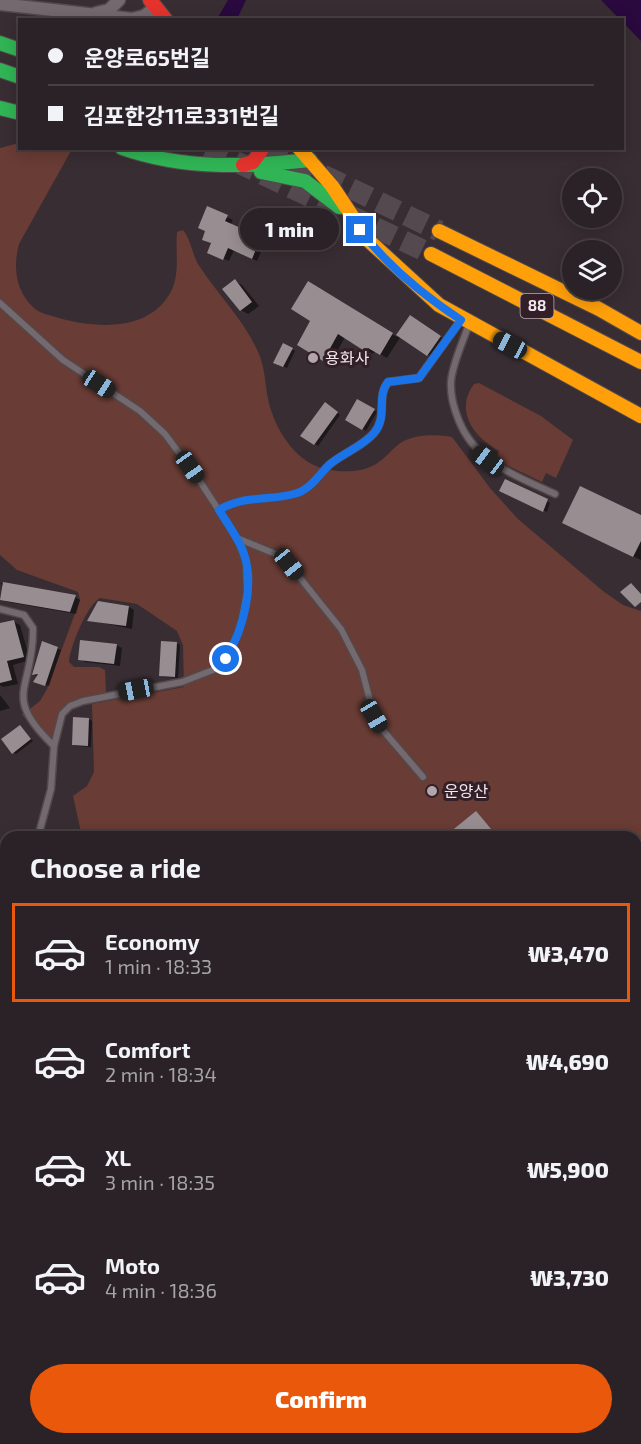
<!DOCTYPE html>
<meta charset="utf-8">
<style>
:root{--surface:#2a2226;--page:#322a2e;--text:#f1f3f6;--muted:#a5a4a7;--line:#463f43;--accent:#ea580c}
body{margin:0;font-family:"Exo 2","Noto Sans KR",sans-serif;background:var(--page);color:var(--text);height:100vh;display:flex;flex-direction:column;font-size:22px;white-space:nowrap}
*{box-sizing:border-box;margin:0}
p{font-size:20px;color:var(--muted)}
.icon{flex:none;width:33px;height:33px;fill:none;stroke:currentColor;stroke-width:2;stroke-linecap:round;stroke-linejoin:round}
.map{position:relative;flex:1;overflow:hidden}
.sheet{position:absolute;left:0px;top:831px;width:642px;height:614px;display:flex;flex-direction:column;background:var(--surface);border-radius:18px 18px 0 0;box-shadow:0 3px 15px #0003,0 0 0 2px var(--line)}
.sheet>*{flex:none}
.guide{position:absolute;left:18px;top:18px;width:606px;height:132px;border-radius:0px;box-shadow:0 3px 15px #0003,0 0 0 2px var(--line);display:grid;align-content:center;height:132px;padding:0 30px;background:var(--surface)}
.controls{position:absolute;left:562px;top:168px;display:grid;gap:12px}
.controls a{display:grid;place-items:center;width:60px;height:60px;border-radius:50%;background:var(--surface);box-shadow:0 3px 15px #0003,0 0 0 2px var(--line);font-size:30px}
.end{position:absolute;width:27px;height:27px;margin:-14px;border:8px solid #1a73e8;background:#fff;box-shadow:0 0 0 3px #fff}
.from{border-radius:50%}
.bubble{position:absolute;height:42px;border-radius:21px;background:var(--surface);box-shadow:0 3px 15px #0003,0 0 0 2px var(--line);font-size:20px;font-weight:800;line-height:42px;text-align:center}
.car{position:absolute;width:18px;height:36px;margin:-18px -9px;border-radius:8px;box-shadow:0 0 4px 2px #0007;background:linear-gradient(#222 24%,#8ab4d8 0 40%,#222 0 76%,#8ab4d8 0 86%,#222 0)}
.guide b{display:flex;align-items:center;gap:21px;height:57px;font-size:22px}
.guide b+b{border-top:2px solid var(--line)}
.guide i{width:15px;height:15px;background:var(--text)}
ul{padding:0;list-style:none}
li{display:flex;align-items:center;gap:18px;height:99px;margin:0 12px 9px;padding:0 18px;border:3px solid transparent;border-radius:0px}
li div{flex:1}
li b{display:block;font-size:22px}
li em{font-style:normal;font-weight:800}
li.active{border-color:var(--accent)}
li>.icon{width:54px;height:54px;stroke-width:1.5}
h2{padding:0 30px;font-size:27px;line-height:72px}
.action{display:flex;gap:12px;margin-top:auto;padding:12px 30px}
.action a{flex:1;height:69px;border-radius:36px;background:var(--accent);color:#fff;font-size:24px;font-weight:800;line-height:69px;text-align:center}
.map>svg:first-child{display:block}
.green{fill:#693c35}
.water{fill:#29093e}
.shadow{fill:#0007}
.building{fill:#988e91}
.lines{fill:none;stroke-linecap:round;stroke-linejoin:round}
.highway-tunnel{stroke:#54494e;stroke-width:21;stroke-dasharray:21 10;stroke-linecap:butt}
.lane-casing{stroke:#52494d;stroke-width:9}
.street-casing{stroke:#52494d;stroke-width:15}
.fast-casing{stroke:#52494d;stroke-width:16}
.slow-casing{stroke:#52494d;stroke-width:16}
.jam-casing{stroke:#52494d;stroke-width:16}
.lane{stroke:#73696e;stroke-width:6}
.street{stroke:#73696e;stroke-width:12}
.fast{stroke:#30b455;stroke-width:14}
.slow{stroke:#ff9f0a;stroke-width:14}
.jam{stroke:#e5322d;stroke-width:14}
.route{stroke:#1a73e8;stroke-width:8}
.poi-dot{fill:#b2a6ac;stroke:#321f28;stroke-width:2}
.labels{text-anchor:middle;stroke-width:6;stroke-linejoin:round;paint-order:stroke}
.shield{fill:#321f28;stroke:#baabb2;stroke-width:1.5}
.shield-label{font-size:15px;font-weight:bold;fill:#f4e7ed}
.poi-label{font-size:16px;fill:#f4e7ed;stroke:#321f28;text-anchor:start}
</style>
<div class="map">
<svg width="641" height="1444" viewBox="0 0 641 1444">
<rect width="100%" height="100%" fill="#382d32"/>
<path class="green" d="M19,143L20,148L72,149L19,244C13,266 15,291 34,308C41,314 50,315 59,318C95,328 146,332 169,295C181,276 175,253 177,232L183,230C192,241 192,256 200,267C219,296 245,321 259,354C266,371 265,390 270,407C278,434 299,466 330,470C342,472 359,472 370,467C382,462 389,452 399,444C412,434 436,434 452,437L490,488L518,519L603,591L623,605L641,611V1019L637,1034L641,1052V1078L636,1081V837H82L73,796L87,786L94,772L92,704L184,687L183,645L177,631L137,604L100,598C87,605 70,647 69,662L74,667H99L105,670L106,693C63,702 65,698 52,739L22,715L40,701L47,689L80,600L78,592L17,570L0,555V148Z
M479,383L541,416L573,440L556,478L546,473L542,482L496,460L499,451C474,437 454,411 474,384Z
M63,1439L200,1438L201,1444H39Z"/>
<path class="water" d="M228,0H246L237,19H217Z
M601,0H641V41Z"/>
<path class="shadow" d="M208,208L233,220L230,225L266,241L257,261L234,250L229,261L214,255L207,231Z
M235,281L242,285L259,306L248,314L241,310Z
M308,283L397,337L411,317L445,340L433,358L401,336L387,358L375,351L373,354L345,337L331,363L299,344L312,321Z
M284,345L295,351L287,368L275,362Z
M358,401L377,412L366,431L347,419Z
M328,406L340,415L318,446L302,435Z
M505,481L550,503L547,512L501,490Z
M641,517V560L571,527Z
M0,583L75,597L80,600L76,614L8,602L2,600L7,591Z
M129,607L134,610L132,629L89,620Z
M14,622L20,625L30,660L13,665L18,684L3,687L0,685V625Z
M43,643L61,650L49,686L38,683V677L34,675Z
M177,643L180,645L178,678L164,677L161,675Z
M116,645L122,648L120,666L85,662L80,659Z
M0,695L10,708L0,711Z
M88,719L92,721L91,747L76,746L73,745Z
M20,727L33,741L16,754L13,752Z
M476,812L499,837H446Z
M0,850H6V871H0Z
M6,1059V1107L0,1115V1067Z
M641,1126V1148L636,1142V1130Z
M0,1134L6,1137V1162L0,1172Z
M0,1177L5,1180L0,1187Z
M641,1202V1213L639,1214L636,1213V1204Z
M636,1267L641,1274V1286L636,1289Z
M641,1370V1396L636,1388V1373Z
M636,1432L641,1444H615L611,1438H636Z
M267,1438H276L275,1444H266Z
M326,1438H346L345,1444H329Z
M373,1438H398V1444H374Z"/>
<path class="building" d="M207,206L228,215L225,221L261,237L252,259L228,248L223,260L207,253L211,243L202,240L205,231L198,228Z
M235,279L252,302L240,311L222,289Z
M308,281L393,333L380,355L368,348L366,352L338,334L323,361L297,345L310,321L291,309Z
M410,315L441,336L427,356L396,335Z
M283,343L293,348L283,367L273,363Z
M357,399L375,409L362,430L345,420Z
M325,402L338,412L314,445L300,436Z
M505,479L548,499L543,512L499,491Z
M580,486L641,515V541L633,557L562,523Z
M3,582L76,595L70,612L0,600Z
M631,583L641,594V602L635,607L620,592Z
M98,601L129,606L126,626L87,621Z
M14,620L24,657L7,661L12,680L0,683V623Z
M80,640L117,644L114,664L78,660Z
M42,641L58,647L45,686L33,682L38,674L32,675Z
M161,641L177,642L175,677L159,676Z
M73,717L89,718L88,746L72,745Z
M20,725L31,739L12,754L1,739Z
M476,811L498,837H444Z"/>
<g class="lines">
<path class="highway-tunnel" d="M207,148L431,254
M267,148L439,231"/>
<g class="lane-casing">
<path id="lane" d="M0,303L63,360L140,411L165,434L199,480L237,538L246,562L247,592L240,629L226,659L218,668L182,682L83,701L70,706L62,714L54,746L51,789L38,837
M469,324C463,342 453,362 451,381C450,395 454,409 459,421C476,463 517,476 555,494
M219,510C243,495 268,501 294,494C310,490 318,476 329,465C343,453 362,447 374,433C388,417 376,397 388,382L419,378L461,320
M237,538L278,555L289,564L341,629L362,670L374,716L381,728L423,777
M0,609L24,615L33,628C34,691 0,694 54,746
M0,888H6
M0,949L6,943
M636,1195L641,1193
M0,1364L6,1366
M250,1444L251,1438"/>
</g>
<g class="street-casing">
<path id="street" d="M0,4L132,19L144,16L156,7
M96,13L109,10L119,0
M0,1123L6,1126
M469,1438L473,1444"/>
</g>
<g class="fast-casing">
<path id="fast" d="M0,43L20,50
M0,70L20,77
M0,108L20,113
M122,148C185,170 245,167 310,160
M261,172L305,181L339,207"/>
</g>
<g class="slow-casing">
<path id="slow" d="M299,148L332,186L368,240L439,305L641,416
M439,231L599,309L641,333
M431,254L641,362"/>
</g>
<g class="jam-casing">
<path id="jam" d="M150,0L166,20
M243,165L253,162L263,148"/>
</g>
<use href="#lane" class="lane"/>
<use href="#street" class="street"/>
<use href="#fast" class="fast"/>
<use href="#slow" class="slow"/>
<use href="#jam" class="jam"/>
</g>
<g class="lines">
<path class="route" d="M226,659C243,629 256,585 243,551C237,536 227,523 219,510C243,495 268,501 294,494C310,490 318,476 329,465C343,453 362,447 374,433C388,417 376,397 388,382L419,378L461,320C423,295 387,265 360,230"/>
</g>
<g class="poi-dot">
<circle cx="313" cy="358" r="6"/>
<circle cx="432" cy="791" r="6"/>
</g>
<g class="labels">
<rect class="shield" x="520.5" y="294" width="33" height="24" rx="4.5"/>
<g class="shield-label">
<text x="537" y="311">88</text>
</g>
<g class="poi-label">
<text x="325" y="364">용화사</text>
<text x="444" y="797">운양산</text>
</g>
</g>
</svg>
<div class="controls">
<a><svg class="icon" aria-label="locate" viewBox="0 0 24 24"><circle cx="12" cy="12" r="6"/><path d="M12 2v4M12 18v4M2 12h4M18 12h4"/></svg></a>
<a><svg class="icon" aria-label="layers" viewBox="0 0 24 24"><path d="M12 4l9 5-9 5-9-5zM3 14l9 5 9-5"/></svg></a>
</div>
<i class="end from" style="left:226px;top:659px"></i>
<i class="end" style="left:360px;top:230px"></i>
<div class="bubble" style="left:240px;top:208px;width:99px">1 min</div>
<i class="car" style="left:510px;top:345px;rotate:298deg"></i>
<i class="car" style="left:99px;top:384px;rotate:123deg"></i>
<i class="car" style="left:488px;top:460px;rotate:307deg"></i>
<i class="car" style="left:190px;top:467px;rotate:145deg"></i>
<i class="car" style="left:289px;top:564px;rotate:141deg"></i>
<i class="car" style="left:136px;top:690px;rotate:259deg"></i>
<i class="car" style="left:374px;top:716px;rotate:150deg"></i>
<div class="guide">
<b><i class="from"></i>운양로65번길</b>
<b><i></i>김포한강11로331번길</b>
</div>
<section class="sheet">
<h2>Choose a ride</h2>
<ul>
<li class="active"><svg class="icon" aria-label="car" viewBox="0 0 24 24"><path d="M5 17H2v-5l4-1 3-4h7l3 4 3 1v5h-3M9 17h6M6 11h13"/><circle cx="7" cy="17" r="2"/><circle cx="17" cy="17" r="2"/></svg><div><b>Economy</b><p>1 min · 18:33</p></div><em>₩3,470</em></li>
<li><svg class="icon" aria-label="car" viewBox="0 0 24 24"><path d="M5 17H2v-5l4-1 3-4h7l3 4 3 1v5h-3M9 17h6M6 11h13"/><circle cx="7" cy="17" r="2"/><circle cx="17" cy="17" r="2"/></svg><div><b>Comfort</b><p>2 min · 18:34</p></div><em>₩4,690</em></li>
<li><svg class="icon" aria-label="car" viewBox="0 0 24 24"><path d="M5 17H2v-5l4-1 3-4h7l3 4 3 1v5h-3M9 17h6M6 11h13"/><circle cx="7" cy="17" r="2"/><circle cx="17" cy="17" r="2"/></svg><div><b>XL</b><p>3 min · 18:35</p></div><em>₩5,900</em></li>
<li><svg class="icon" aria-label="car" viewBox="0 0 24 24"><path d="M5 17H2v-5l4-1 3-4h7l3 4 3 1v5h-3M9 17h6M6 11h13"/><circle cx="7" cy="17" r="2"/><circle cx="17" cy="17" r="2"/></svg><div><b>Moto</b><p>4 min · 18:36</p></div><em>₩3,730</em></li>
</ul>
<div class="action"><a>Confirm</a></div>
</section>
</div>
